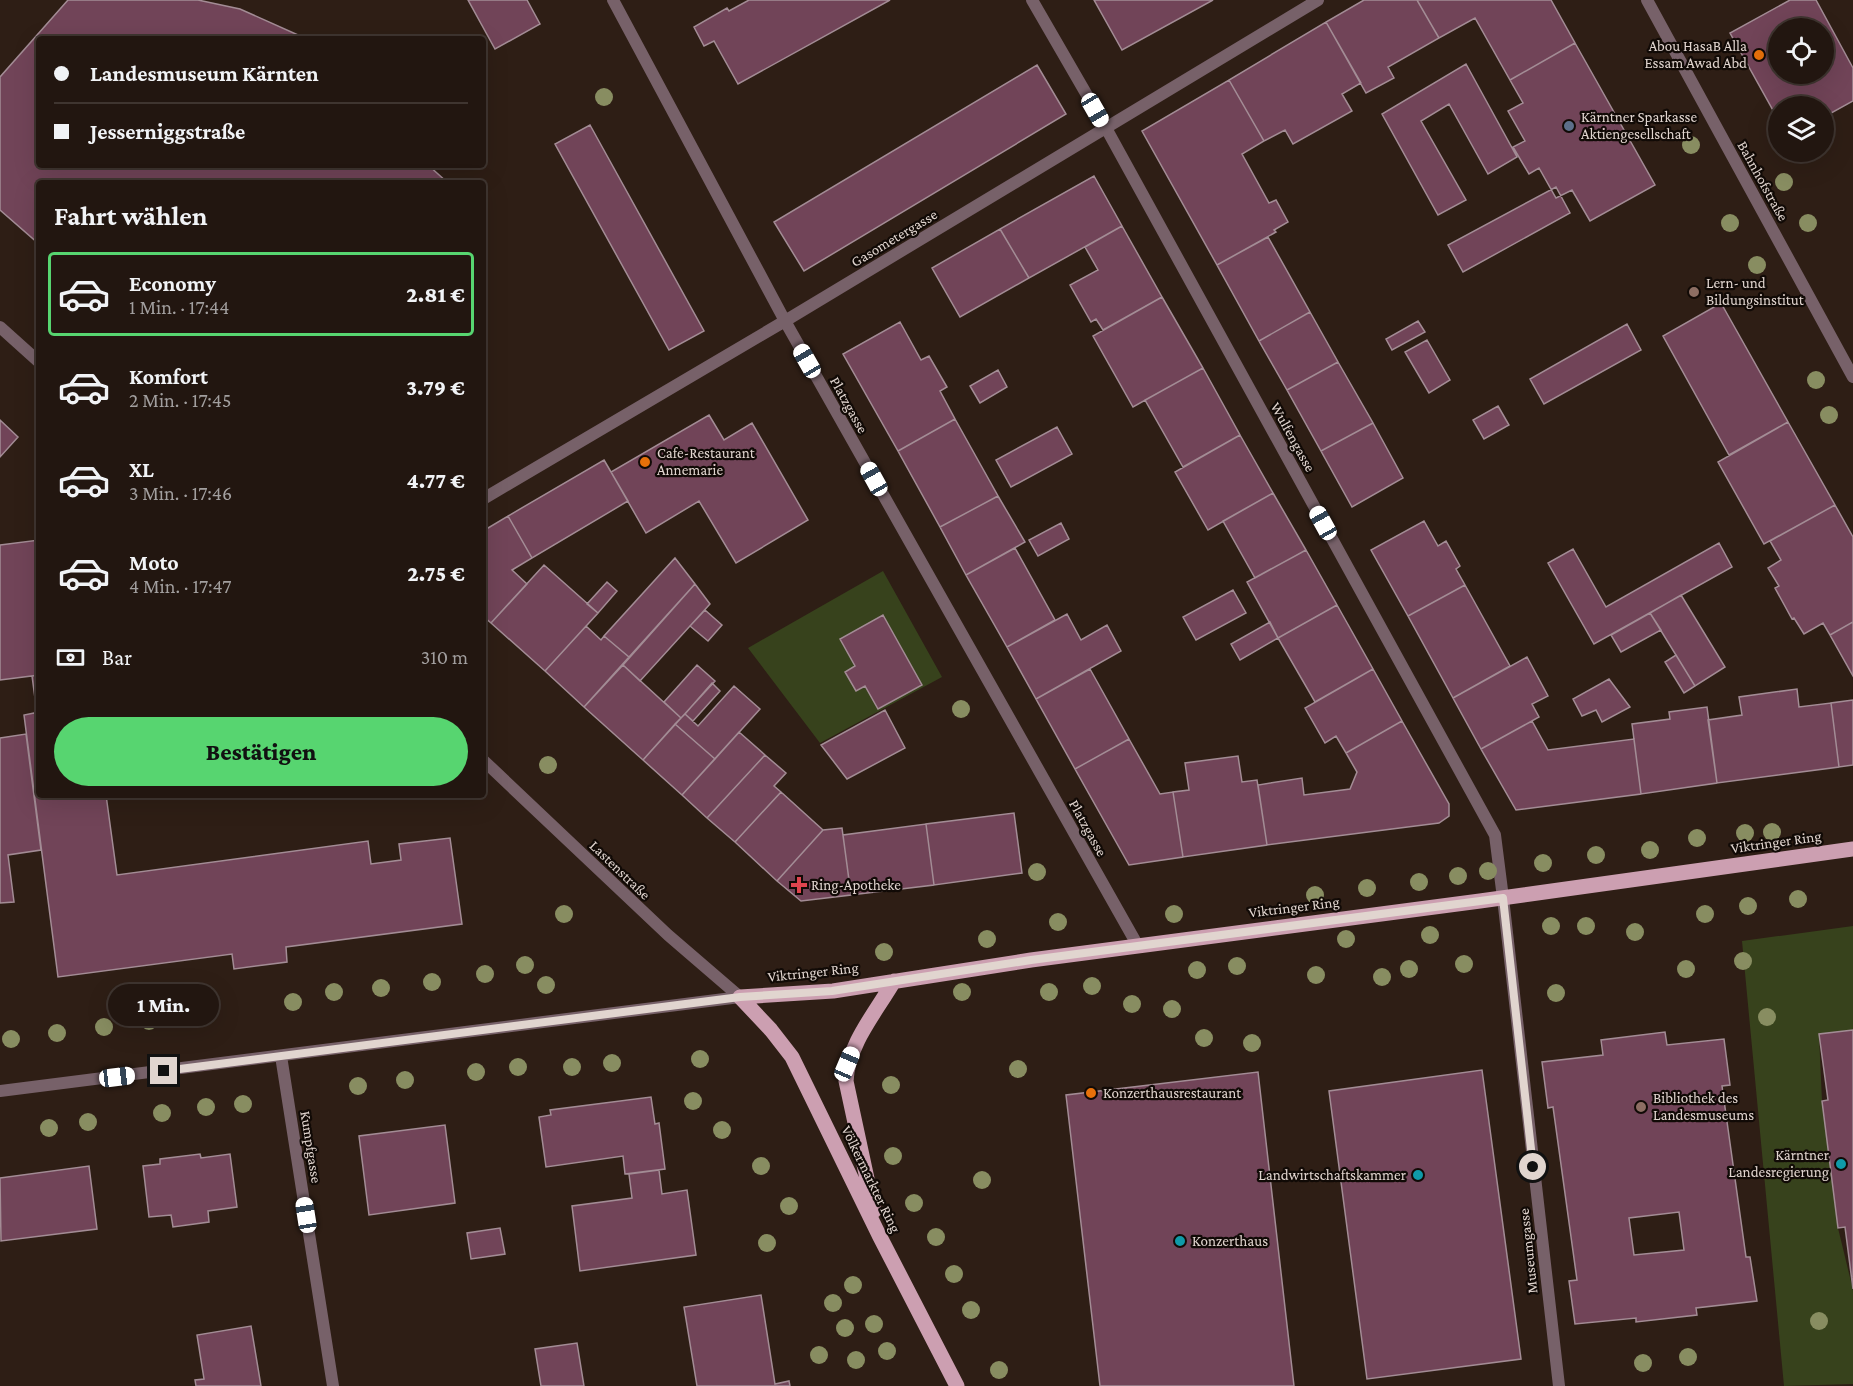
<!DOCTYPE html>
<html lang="de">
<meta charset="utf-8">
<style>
:root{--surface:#221610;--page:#2a1f19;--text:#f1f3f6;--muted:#a29f9f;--line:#3f3530;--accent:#57d570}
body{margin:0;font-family:"Crimson Pro",serif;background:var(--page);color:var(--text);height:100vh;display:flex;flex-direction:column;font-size:22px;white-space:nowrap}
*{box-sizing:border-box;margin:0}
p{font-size:20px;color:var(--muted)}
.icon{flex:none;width:33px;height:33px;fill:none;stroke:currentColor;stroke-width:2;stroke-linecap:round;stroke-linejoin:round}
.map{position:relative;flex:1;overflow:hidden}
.side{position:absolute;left:36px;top:180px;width:450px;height:618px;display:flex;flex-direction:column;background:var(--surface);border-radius:6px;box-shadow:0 6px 24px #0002,0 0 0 2px var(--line)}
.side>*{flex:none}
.banner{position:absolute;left:36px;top:36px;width:450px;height:132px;border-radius:6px;box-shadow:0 6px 24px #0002,0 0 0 2px var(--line);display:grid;align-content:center;height:132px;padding:0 18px;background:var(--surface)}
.controls{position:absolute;left:1768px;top:18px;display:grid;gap:12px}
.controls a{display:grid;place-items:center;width:66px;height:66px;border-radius:50%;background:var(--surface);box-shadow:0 6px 24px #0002,0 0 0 2px var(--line);font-size:30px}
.end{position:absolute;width:27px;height:27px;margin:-14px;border:8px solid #e1d5cf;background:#111;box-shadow:0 0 0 3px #111}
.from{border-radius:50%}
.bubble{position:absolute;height:42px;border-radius:21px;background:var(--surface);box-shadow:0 6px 24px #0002,0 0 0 2px var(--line);font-size:20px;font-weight:800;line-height:42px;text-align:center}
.car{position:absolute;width:18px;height:36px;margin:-18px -9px;border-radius:8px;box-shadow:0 0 4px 2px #0007;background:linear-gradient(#fff 24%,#345 0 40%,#fff 0 76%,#345 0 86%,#fff 0)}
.banner b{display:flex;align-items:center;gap:21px;height:57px;font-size:22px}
.banner b+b{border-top:2px solid var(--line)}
.banner i{width:15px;height:15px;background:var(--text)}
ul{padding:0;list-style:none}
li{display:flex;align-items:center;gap:18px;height:84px;margin:0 12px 9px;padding:0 6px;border:3px solid transparent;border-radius:6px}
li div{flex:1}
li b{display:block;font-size:22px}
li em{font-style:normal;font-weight:800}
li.current{border-color:var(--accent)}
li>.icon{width:54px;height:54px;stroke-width:1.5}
h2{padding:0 18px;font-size:27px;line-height:72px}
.pay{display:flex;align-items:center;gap:15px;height:66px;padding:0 18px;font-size:22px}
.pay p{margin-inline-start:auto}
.cta{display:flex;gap:12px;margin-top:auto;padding:12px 18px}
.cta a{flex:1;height:69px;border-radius:36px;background:var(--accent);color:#111;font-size:24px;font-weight:800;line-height:69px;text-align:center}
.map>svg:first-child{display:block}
.green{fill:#37421c}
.building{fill:#714458;stroke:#a38c95;stroke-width:1.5;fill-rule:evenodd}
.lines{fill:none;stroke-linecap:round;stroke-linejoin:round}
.service{stroke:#776169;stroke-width:12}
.minor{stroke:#776169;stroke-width:12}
.tertiary{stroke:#776169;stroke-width:12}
.primary{stroke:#cc9fb1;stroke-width:15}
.tree{fill:#888d61}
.route{stroke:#e1d5cf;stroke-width:8}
.food-dot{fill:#e8710a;stroke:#110a06;stroke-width:2}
.service-dot{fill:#5c6f8a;stroke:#110a06;stroke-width:2}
.education-dot{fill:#8d6e63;stroke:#110a06;stroke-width:2}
.health-dot{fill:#e0444e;stroke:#110a06;stroke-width:2}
.culture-dot{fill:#0f9aa8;stroke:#110a06;stroke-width:2}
.labels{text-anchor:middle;stroke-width:4.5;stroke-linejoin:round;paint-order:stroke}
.poi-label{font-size:15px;fill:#e1d5cf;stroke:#110a06;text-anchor:start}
.street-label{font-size:15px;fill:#e1d5cf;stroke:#110a06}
</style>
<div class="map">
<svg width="1853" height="1386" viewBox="0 0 1853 1386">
<rect width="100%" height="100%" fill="#2e1e15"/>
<path class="green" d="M883,571L942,677L820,743L748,648Z
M1853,926V1030L1819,1035L1822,1101L1838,1228L1853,1290V1384L1784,1386L1742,941Z"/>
<path class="building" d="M68,0H198L240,9L307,39H39V165H428L448,183H39V244L0,210V77Z
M468,0H527L540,24L495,49Z
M749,0H890L738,84L714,41L704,46L694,27L727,8L729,11Z
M1094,0H1213L1122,50Z
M1364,0H1417L1439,38L1388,67L1394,78L1366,93L1326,22Z
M1417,0H1551L1575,43L1510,80L1475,18L1439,38Z
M1790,0H1816L1853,68V101L1824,117V106H1779V121L1730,33ZM1779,28H1824V74H1779Z
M1326,22L1361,83L1342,94L1352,111L1293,144L1285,130L1264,141L1229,80Z
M1575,43L1655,185L1590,221L1572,190L1556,198L1539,168L1529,174L1513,147L1525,141L1508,111L1523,103L1510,80Z
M1466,64L1517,157L1488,174L1449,104L1421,121L1466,200L1438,215L1382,114Z
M1037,65L1066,114L804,271L774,222Z
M1229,80L1264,141L1242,154L1269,203L1276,200L1288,222L1274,230L1276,232L1217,265L1142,131Z
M590,125L704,331L669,350L555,144Z
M1094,176L1122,226L1029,278L1000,229Z
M1556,187L1570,213L1463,272L1448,245Z
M1122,226L1162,297L1103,330L1096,319L1091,322L1070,285L1098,270L1085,247Z
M1000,229L1029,278L960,317L932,268Z
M1268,237L1310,312L1259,341L1217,265Z
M1162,297L1203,368L1133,407L1093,336Z
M1721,303L1788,422L1729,455L1663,336Z
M1310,312L1338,362L1287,390L1259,341Z
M1418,321L1425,332L1392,350L1386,339Z
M900,322L921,360L929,356L947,387L940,391L955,419L898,451L843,354Z
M1627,324L1641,350L1544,404L1530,379Z
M1427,340L1450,380L1429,393L1405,352Z
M1338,362L1373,423L1321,451L1287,390Z
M1203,368L1240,435L1183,467L1145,400Z
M998,370L1007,387L980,403L970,386Z
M1498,406L1509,425L1484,439L1473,420Z
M709,415L724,440L752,423L808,520L736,563L699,501L646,533L611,472Z
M955,419L998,496L940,527L898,451Z
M0,420L18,437L0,457Z
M1788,422L1835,505L1764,544L1718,462Z
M1373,423L1403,478L1352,507L1321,451Z
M1057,427L1072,454L1011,487L996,460Z
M1240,435L1273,493L1208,530L1175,472Z
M604,460L628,501L532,558L508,516Z
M1273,493L1306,550L1255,578L1223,521Z
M998,496L1025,542L966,575L940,527Z
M1835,505L1853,537V622L1830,635L1823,623L1804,634L1794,618L1792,619L1775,588L1779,586L1768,568L1781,560L1770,541Z
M508,516L532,558L512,570L527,584L491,623L483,616V531Z
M1424,521L1438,546L1446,541L1460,566L1456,569L1465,585L1408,616L1371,550Z
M1061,523L1069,539L1038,556L1029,540Z
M39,540V675L0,680V545Z
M1719,543L1732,567L1594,644L1548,563L1573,549L1606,607Z
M1015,548L1055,620L1007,647L966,575Z
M1306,550L1337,605L1278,638L1247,582Z
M675,558L695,584L629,657L604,636Z
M544,565L598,613L545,671L491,623Z
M607,582L617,591L598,613L587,604Z
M695,584L710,604L640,681L623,665Z
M1465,585L1510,666L1453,698L1408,616Z
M1233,590L1246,613L1196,640L1183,617Z
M1681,595L1725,667L1695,686L1650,613Z
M1337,605L1373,669L1315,702L1278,638Z
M705,610L722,625L708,641L690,626Z
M1650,613L1661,630L1621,652L1611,635Z
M1067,614L1081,640L1107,625L1121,651L1036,699L1007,647Z
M883,615L922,685L878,709L865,686L856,691L845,672L855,666L840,639Z
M1270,622L1278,638L1240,660L1231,644Z
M1853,622V676L1830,635Z
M586,626L601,640L604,636L629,657L584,707L545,671Z
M1676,655L1695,686L1684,693L1665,662Z
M1527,657L1548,696L1532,704L1539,717L1481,749L1453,698Z
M623,665L681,718L643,760L584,707Z
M697,665L715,681L681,718L664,702Z
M1090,669L1129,739L1075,769L1036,699Z
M1373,669L1402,721L1346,753L1336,736L1325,743L1305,708Z
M39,675V712L37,713L32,676Z
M1609,679L1630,707L1602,722L1596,710L1582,716L1573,699Z
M712,683L720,691L693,721L685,714Z
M734,686L760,709L715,759L675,724L685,714L698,726Z
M1797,689L1799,707L1831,703L1839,767L1717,783L1708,720L1742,715L1739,697Z
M1853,700V765L1839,767L1831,703Z
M1707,707L1717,783L1641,794L1632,724L1670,719L1669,712Z
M885,710L905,748L847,779L821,745Z
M39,712V795H106L117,875L368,841L371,864L401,860L399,844L450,838L462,924L286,947L287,962L234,969L232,954L58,977L24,715Z
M1402,721L1449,804V816L1439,823L1267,845L1258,785L1302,778L1304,795L1350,789L1357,772L1346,753Z
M1532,721L1548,750L1634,739L1641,794L1516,810L1481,749Z
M675,724L715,759L682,795L643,760Z
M739,732L765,755L707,818L682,795Z
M26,734L41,850L8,855L14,902L0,903V738Z
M1129,739L1160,794L1173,792L1183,857L1129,865L1075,769Z
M765,755L786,773L774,786L781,792L735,842L707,818Z
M1238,756L1242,782L1257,780L1267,845L1183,857L1173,792L1189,790L1185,763Z
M781,792L823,830L777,881L735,842Z
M1014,813L1022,873L934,885L926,824Z
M926,824L934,885L851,895L843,835Z
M842,828L851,895L801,901L777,881L823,830Z
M1853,1030V1289L1845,1227L1838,1228L1822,1101L1828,1100L1819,1034Z
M1665,1032L1667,1045L1724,1039L1730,1085L1722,1086L1746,1257H1750L1757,1301L1696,1308L1697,1315L1636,1322V1318L1575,1324L1569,1281L1577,1280L1553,1107L1548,1108L1542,1062L1603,1055L1601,1040ZM1679,1212L1684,1250L1634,1255L1629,1218Z
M1482,1070L1521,1359L1367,1379L1329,1091Z
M1258,1072L1294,1386H1100L1066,1095Z
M651,1097L655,1124L659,1123L665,1169L625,1174L623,1156L546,1167L539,1117L551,1115L550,1110Z
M445,1125L455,1203L369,1215L359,1136Z
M200,1154L201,1158L230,1154L237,1207L208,1211L209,1222L173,1227L171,1215L149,1217L143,1166L160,1164V1159Z
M89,1166L97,1229L1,1241L0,1178Z
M659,1170L662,1194L687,1190L696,1255L580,1271L572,1206L632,1198L629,1174Z
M500,1228L505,1254L471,1259L467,1233Z
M761,1295L775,1384L789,1381L790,1386H697L684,1307Z
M251,1326L261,1386H196L195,1380L204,1379L197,1335Z
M577,1343L584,1386H541L535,1349Z"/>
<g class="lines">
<path class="service" d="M1503,898L1559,1386"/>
<path class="minor" d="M613,0L785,321L1138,946
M1032,0L1106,128L1495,835L1503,898
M483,499L785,321L1318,0
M281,1056L333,1386
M0,1091L740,997"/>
<path class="tertiary" d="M1647,0L1853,377
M0,327L39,362
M483,760L668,935L740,997"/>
<path class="primary" d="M740,997L833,991L1031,960L1480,901L1853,849
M740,997L771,1030L792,1057L879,1235L957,1386
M874,1211L846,1081C848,1044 876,1012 894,981"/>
</g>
<g class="tree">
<circle cx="604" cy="97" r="9"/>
<circle cx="1691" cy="145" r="9"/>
<circle cx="1784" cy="182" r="9"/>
<circle cx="1730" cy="223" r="9"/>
<circle cx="1808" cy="223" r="9"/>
<circle cx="1757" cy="265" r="9"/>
<circle cx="1816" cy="380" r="9"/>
<circle cx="1829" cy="415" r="9"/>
<circle cx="961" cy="709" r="9"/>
<circle cx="548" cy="765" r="9"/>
<circle cx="1772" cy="832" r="9"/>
<circle cx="1745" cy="833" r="9"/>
<circle cx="1697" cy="838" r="9"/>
<circle cx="1650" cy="850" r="9"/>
<circle cx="1596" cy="855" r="9"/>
<circle cx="1543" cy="863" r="9"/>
<circle cx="1488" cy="871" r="9"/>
<circle cx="1037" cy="872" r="9"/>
<circle cx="1458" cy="876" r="9"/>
<circle cx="1419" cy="882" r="9"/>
<circle cx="1367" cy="888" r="9"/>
<circle cx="1315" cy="895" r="9"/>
<circle cx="1798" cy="899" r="9"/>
<circle cx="1748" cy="906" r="9"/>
<circle cx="564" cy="914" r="9"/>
<circle cx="1174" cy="914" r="9"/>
<circle cx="1705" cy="914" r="9"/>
<circle cx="1058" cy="922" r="9"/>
<circle cx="1551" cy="926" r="9"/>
<circle cx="1586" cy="926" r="9"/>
<circle cx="1635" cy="932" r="9"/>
<circle cx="1430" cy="935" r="9"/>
<circle cx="987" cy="939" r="9"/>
<circle cx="1346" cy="939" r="9"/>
<circle cx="884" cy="952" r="9"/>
<circle cx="1743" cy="961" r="9"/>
<circle cx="1464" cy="964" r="9"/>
<circle cx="525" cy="965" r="9"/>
<circle cx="1237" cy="966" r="9"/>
<circle cx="1409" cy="969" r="9"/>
<circle cx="1686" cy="969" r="9"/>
<circle cx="1197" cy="970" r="9"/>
<circle cx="485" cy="974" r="9"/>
<circle cx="1316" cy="975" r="9"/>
<circle cx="1382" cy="977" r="9"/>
<circle cx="432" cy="982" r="9"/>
<circle cx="546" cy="985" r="9"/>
<circle cx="1092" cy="986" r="9"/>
<circle cx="381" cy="988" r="9"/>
<circle cx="334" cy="992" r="9"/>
<circle cx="962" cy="992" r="9"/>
<circle cx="1049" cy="992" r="9"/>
<circle cx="1556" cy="993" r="9"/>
<circle cx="293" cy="1002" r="9"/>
<circle cx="1132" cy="1004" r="9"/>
<circle cx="1172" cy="1009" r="9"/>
<circle cx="198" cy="1014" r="9"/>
<circle cx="1767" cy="1017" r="9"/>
<circle cx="149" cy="1021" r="9"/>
<circle cx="104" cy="1027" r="9"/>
<circle cx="57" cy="1033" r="9"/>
<circle cx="1204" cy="1038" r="9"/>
<circle cx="11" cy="1039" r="9"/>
<circle cx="1252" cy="1043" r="9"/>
<circle cx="700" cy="1059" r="9"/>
<circle cx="612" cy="1063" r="9"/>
<circle cx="518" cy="1067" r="9"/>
<circle cx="572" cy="1067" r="9"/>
<circle cx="1018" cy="1069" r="9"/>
<circle cx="476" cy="1072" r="9"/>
<circle cx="405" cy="1080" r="9"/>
<circle cx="891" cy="1085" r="9"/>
<circle cx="358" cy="1086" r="9"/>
<circle cx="693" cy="1101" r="9"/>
<circle cx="243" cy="1104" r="9"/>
<circle cx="206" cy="1107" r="9"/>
<circle cx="162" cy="1113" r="9"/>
<circle cx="88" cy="1122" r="9"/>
<circle cx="49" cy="1128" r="9"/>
<circle cx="722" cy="1130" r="9"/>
<circle cx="893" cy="1156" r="9"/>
<circle cx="761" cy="1166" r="9"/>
<circle cx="982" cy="1180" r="9"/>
<circle cx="914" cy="1203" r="9"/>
<circle cx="789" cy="1206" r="9"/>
<circle cx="936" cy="1237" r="9"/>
<circle cx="767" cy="1243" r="9"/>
<circle cx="954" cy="1274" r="9"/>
<circle cx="853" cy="1285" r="9"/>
<circle cx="833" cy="1303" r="9"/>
<circle cx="971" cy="1310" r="9"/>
<circle cx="1819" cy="1321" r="9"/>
<circle cx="874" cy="1324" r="9"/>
<circle cx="845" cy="1328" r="9"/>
<circle cx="887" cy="1351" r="9"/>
<circle cx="819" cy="1355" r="9"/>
<circle cx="1688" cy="1357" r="9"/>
<circle cx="856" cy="1360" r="9"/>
<circle cx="1643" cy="1363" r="9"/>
<circle cx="999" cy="1370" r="9"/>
</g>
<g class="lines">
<path class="route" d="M164,1071L740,997L832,991L1031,960L1503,898L1533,1167"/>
</g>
<g class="food-dot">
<circle cx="1759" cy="55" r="6"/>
<circle cx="645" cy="462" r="6"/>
<circle cx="1091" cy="1093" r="6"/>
</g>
<circle class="service-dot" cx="1569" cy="126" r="6"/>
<g class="education-dot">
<circle cx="1694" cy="292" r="6"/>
<circle cx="1641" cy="1107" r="6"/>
</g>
<path class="health-dot" d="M796 876h6v6h6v6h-6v6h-6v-6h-6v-6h6z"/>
<g class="culture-dot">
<circle cx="1841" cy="1164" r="6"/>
<circle cx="1418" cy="1175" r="6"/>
<circle cx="1180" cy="1241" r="6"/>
</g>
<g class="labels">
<g class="poi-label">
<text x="1747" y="51" text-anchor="end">Abou HasaB Alla<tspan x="1747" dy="17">Essam Awad Abd</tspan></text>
<text x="1581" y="122">Kärntner Sparkasse<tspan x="1581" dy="17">Aktiengesellschaft</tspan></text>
<text x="1706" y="288">Lern- und<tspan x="1706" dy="17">Bildungsinstitut</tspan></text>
<text x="657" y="458">Cafe-Restaurant<tspan x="657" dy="17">Annemarie</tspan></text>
<text x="811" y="890">Ring-Apotheke</text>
<text x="1103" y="1098">Konzerthausrestaurant</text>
<text x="1653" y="1103">Bibliothek des<tspan x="1653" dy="17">Landesmuseums</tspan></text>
<text x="1829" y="1160" text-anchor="end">Kärntner<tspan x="1829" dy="17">Landesregierung</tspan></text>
<text x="1406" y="1180" text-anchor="end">Landwirtschaftskammer</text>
<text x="1192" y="1246">Konzerthaus</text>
</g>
<g class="street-label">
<text transform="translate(1763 181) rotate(61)" y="5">Bahnhofstraße</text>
<text transform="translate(894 238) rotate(-31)" y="5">Gasometergasse</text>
<text transform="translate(849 405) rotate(61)" y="5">Platzgasse</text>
<text transform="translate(1293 437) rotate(61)" y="5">Wulfengasse</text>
<text transform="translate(1088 828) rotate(61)" y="5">Platzgasse</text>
<text transform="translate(1776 842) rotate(-8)" y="5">Viktringer Ring</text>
<text transform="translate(620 870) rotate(44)" y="5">Lastenstraße</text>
<text transform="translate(1294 907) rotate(-7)" y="5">Viktringer Ring</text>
<text transform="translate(813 972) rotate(-6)" y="5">Viktringer Ring</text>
<text transform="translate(311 1147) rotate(81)" y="5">Kumpfgasse</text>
<text transform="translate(871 1179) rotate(64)" y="5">Völkermarkter Ring</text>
<text transform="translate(1528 1251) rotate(-96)" y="5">Museumgasse</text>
</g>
</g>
</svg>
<div class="controls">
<a><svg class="icon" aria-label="locate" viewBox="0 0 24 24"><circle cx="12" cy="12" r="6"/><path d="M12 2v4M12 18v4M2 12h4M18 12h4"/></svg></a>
<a><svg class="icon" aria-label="layers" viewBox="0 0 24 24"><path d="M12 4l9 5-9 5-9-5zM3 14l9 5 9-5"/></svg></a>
</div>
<i class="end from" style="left:1533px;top:1167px"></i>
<i class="end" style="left:164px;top:1071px"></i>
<div class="bubble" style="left:108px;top:984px;width:111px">1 Min.</div>
<i class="car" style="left:1095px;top:110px;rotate:150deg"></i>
<i class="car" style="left:807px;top:361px;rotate:330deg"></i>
<i class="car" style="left:874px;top:479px;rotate:331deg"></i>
<i class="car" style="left:1323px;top:523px;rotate:331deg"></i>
<i class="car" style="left:847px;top:1064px;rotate:23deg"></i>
<i class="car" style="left:117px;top:1077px;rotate:83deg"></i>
<i class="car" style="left:306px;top:1215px;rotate:351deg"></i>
<div class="banner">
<b><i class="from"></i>Landesmuseum Kärnten</b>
<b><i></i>Jesserniggstraße</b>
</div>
<section class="side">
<h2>Fahrt wählen</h2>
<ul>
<li class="current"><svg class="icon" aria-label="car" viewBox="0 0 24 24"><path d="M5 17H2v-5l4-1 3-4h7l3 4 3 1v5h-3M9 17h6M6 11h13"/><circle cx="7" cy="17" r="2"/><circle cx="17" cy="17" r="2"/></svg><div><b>Economy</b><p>1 Min. · 17:44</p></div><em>2.81 €</em></li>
<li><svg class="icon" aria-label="car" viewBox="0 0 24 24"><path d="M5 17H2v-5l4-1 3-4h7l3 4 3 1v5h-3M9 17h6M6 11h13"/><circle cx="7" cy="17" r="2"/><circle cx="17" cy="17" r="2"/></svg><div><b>Komfort</b><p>2 Min. · 17:45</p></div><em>3.79 €</em></li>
<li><svg class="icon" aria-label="car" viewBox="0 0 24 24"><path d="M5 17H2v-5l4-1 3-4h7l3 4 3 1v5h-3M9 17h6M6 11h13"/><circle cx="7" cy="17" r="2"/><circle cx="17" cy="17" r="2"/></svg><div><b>XL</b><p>3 Min. · 17:46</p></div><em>4.77 €</em></li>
<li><svg class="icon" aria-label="car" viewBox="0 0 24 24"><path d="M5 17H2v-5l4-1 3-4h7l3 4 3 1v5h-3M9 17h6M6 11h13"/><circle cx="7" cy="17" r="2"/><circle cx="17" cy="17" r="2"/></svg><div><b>Moto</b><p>4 Min. · 17:47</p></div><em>2.75 €</em></li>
</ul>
<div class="pay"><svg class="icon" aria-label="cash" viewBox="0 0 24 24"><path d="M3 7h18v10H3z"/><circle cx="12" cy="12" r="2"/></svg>Bar<p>310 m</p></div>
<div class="cta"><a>Bestätigen</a></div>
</section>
</div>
